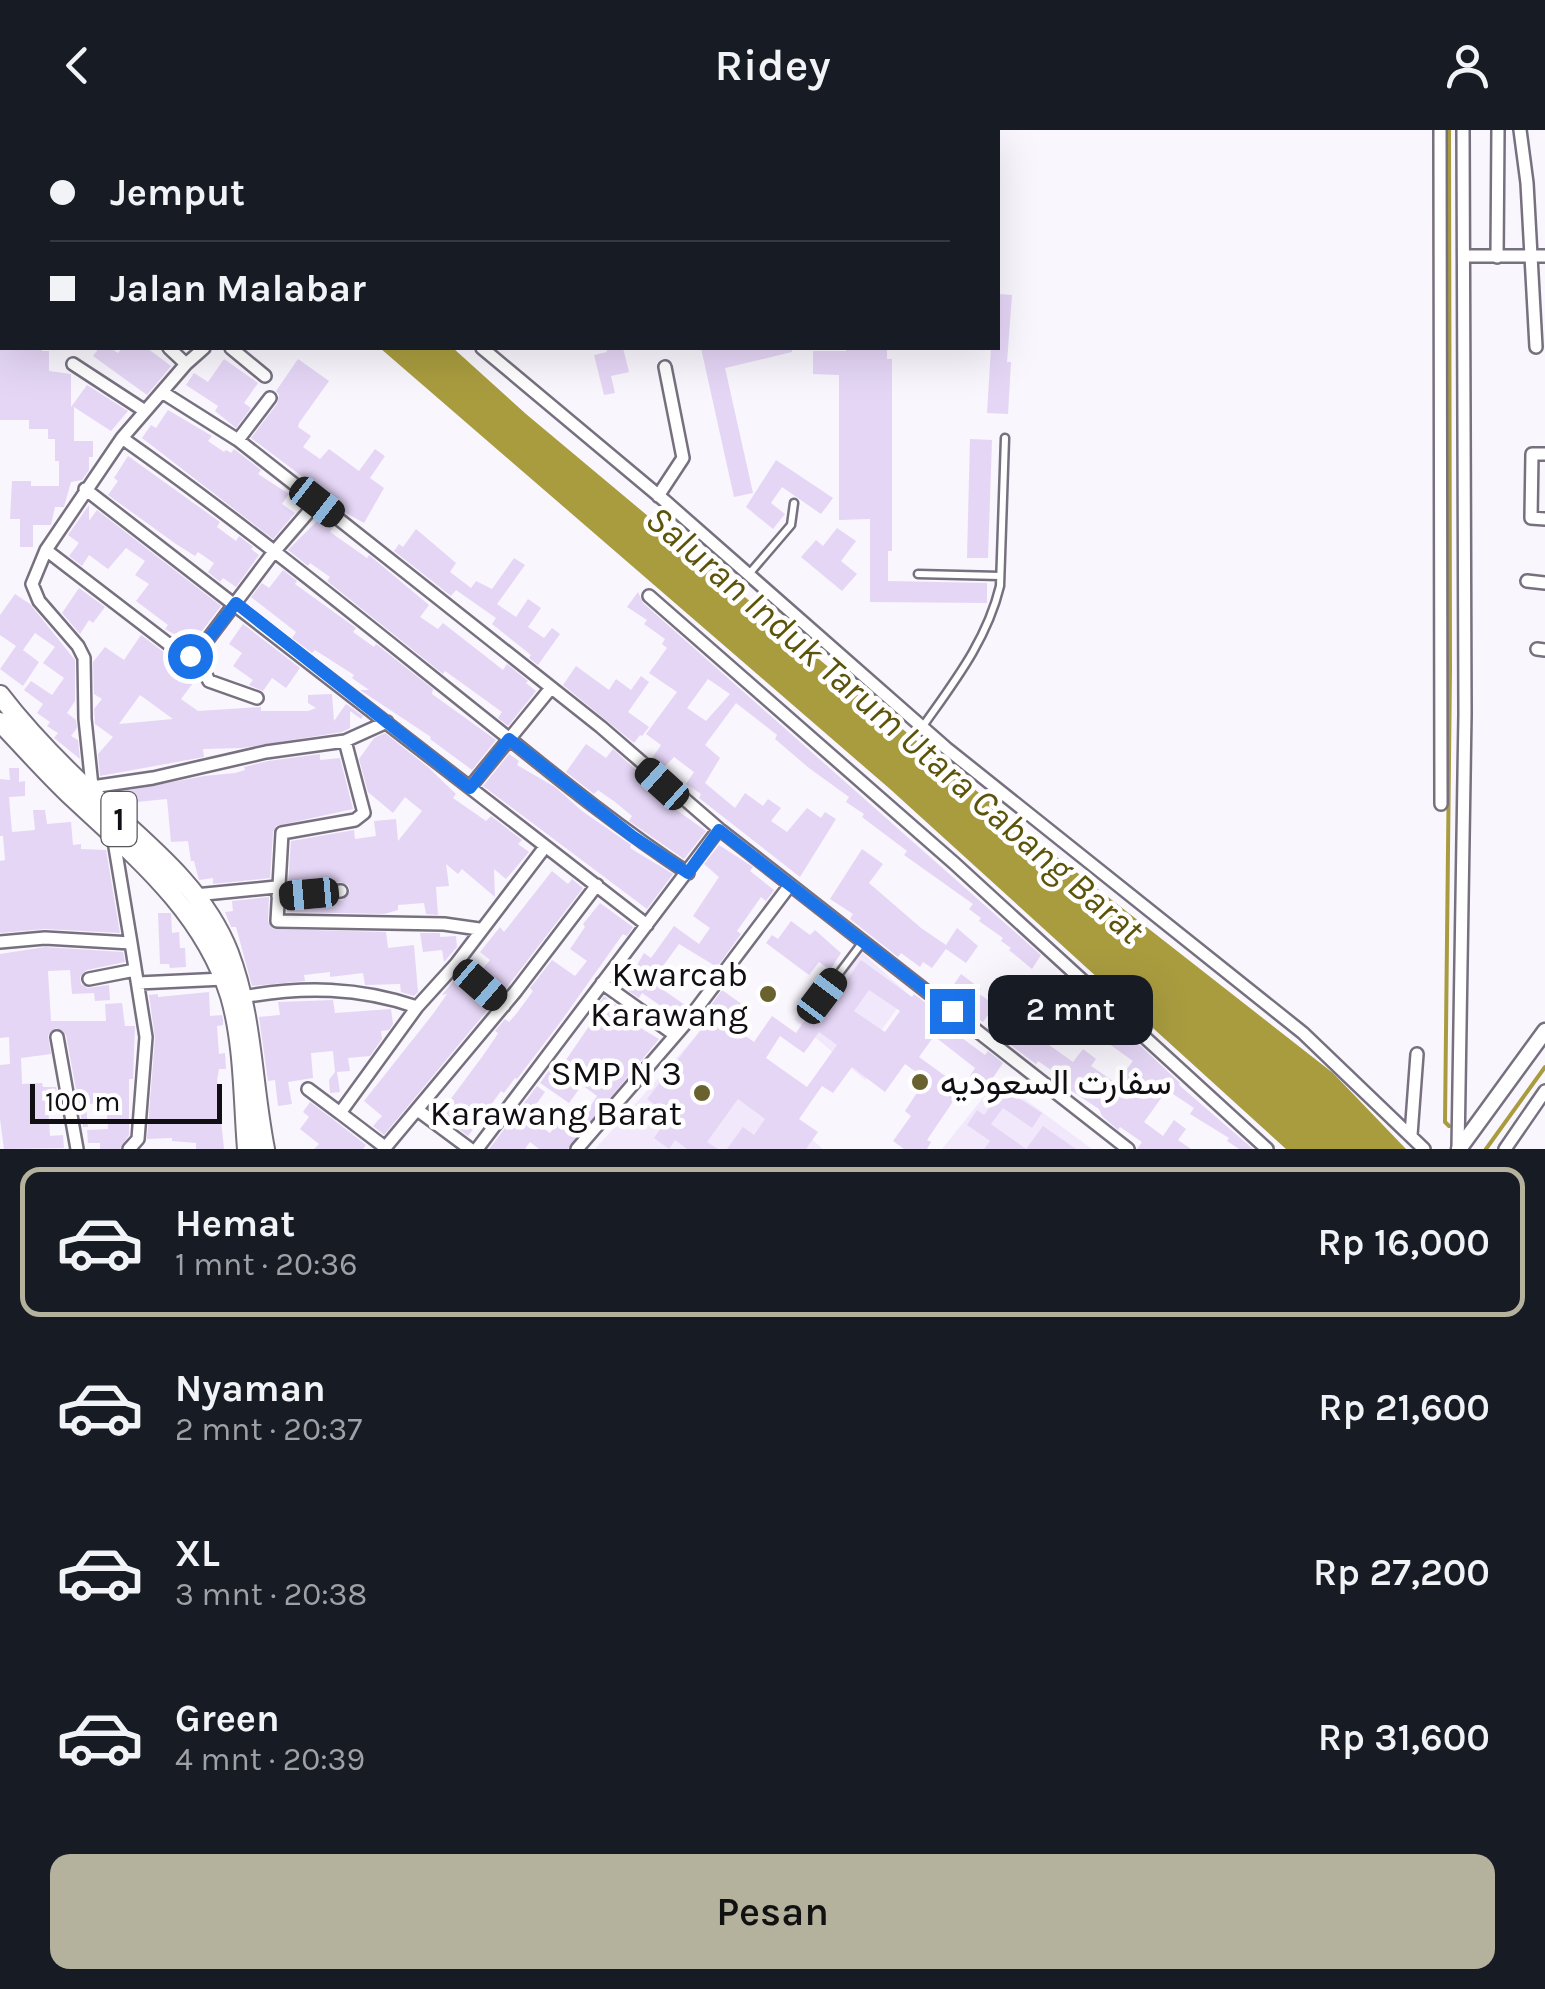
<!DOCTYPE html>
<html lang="id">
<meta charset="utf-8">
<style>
:root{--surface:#171b24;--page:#20242c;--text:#f1f3f6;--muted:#9ea1a6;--line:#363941;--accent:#b4b19c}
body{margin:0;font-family:Karla,Vazirmatn,sans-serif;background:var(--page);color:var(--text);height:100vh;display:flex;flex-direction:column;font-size:38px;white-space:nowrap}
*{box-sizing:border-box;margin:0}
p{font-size:32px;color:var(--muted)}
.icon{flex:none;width:55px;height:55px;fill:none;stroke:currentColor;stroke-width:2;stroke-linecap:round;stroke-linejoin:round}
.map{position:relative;height:1019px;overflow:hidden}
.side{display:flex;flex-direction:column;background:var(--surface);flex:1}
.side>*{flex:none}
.guide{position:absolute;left:0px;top:0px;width:1000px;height:220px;box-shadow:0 10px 40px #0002;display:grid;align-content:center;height:220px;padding:0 50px;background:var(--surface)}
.scale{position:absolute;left:30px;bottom:25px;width:192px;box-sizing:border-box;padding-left:10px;border:5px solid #110e14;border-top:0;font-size:28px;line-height:35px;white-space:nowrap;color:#110e14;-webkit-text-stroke:8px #fff;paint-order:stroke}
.end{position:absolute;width:45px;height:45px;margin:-22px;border:12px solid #1a73e8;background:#fff;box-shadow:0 0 0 5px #fff}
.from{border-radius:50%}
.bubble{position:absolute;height:70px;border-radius:20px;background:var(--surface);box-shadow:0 10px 40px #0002;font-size:32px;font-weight:600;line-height:70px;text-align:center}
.car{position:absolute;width:30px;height:60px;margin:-30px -15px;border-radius:12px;box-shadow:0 0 8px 2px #0007;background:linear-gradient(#222 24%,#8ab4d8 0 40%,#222 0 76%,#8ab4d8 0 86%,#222 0)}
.guide b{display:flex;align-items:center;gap:35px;height:95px;font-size:38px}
.guide b+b{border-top:2px solid var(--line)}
.guide i{width:25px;height:25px;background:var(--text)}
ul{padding:18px 0 0;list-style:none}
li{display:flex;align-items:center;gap:30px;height:150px;margin:0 20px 15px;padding:0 30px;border:5px solid transparent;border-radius:20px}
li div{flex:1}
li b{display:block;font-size:38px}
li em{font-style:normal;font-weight:600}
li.on{border-color:var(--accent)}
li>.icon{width:90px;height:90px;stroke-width:1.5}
.button{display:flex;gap:20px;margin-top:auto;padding:20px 50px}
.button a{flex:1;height:115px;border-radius:20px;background:var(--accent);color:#111;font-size:40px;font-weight:600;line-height:115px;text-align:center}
header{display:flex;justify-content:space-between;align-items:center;height:130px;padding:0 50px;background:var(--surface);font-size:45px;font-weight:600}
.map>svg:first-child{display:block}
.built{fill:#f1e9fb}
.water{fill:#a99c3f}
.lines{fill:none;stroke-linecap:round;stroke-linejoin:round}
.stream{stroke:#a99c3f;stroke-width:4}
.building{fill:#e5d6f6;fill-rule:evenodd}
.service-casing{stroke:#77707f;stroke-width:11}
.minor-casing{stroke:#77707f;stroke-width:16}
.tertiary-casing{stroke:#77707f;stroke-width:19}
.primary-casing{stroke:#77707f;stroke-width:22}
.service{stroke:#fff;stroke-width:6}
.minor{stroke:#fff;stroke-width:11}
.tertiary{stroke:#fff;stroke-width:14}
.primary{stroke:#fff;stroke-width:18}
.route{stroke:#1a73e8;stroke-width:12}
.poi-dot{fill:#69612e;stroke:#fff;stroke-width:4}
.labels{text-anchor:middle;stroke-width:9;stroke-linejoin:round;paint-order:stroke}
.shield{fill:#fff;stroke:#58565a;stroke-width:2.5}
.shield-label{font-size:32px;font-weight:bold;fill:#110e14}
.poi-label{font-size:35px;fill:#110e14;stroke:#fff;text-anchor:end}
.water-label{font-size:38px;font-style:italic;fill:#5d540c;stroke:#fff}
</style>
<header><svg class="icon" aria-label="back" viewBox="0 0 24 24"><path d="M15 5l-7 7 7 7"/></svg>Ridey<svg class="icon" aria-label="person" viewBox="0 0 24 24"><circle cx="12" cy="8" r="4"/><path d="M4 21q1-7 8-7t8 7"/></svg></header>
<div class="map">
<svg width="1545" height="1019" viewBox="0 0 1545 1019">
<rect width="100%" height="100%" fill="#f9f6fd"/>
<path class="built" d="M855,816L908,864L863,925L875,940L865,950L794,889Z
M695,907L823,1019H595Z
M998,949L1092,1019H942Z"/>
<path class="water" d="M380,218H453L526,284L1034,709L1333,943L1406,1019H1286L890,659Z"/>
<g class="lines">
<path class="stream" d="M1449,996L1445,992L1450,540L1449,0
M1486,1019L1545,937"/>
</g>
<path class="building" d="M998,164L1012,165L1007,232H1011L1008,284L987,283L991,218H998Z
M0,218H42V221H49V241L71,244V277L87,255L128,281L111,301L74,277V311H93V327H89V340L82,350L71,352L64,377H55L51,395H33V417H20V389H10L12,351H31V356H59V331H55V309H48V299H29V290H0Z
M99,218H110L118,223L122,218H147L171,236L147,265L93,226Z
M606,218H623L629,242L611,246L615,263L604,265L594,225L607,222Z
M701,218H792V222L725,238L753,363L734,367Z
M846,218H887V229H892V421H888V451L987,453V473L870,472V389L839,390V245L813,244V221H846Z
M224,229L258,253L244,273L251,278L236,298L215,281L218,276L186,255L194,243L208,252Z
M298,229L329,251L299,293L298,297L311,306L303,317L320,329L329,319L359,341L375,319L385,326L370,348L384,358L364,393L346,383L326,367L327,365L251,308L277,274L279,265L276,261Z
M168,280L212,306L208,311L224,322L226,320L231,323L234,319L261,340L258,344L289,364L282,374L295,383L273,409L142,308L151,295L156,298Z
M970,309L992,310L988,428H967Z
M128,326L220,392L217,397L236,411L239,406L253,417L251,419L259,425L236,457L223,448L220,452L208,442L214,433L198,422L195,426L176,414L108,365L118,351L114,348Z
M776,330L833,368L821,384L782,357L771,373L785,384L773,399L746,377Z
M89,375V391L97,380L221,476L192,514L165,499L168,495L136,471L149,454L135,445L145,431L126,418L108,439L89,425L82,436L69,426L79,413L68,405Z
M321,387L333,397L330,402L367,428L369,425L429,475L420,487L438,499L443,493L503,540L507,534L528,551L526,553L536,561L508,596L498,588L502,582L445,541L443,544L327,451L330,447L310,433L308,436L288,420Z
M837,398L856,411L841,431L857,444L842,461L801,427L816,410L823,416Z
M416,399L456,433L450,442L471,458L476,451L492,459L514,428L525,435L497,474L516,487L528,469L541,478L528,497L544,508L552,498L560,504L538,535L529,528L531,525L492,494L496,488L456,460L451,466L394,421L399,414L403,417Z
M283,440L297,451L295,454L356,498L353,502L374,517L376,514L433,559L432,564L496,610L472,640L430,609L431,607L360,560H369L352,548L354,545L315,520L312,523L292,508L296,502L251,467L262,453L269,458Z
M79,458L105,477L93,493L89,490L80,504L62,483Z
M638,462L643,473L1041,825L1032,839L1009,820L1011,818L1001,811L1003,808L979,791L981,788L969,779L973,774L904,725L907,721L862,687L864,684L846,672L849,667L809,638L775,609L777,605L736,573L705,615L720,628L705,653L735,678L745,663L763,676L768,669L781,678L771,691L787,702L807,678L821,688L825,682L836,689L800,747L699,668L701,664L686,654L694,642L674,627L663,638L652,628L661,615L646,604L677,562L649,543L667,518L662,514L665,509L644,494L647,490L627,477ZM708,549L730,564L706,591L687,578Z
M15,464L30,474L75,530V571L67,583L76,590L77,598L71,606L78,610L80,629L54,608L58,603L47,596L50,592L37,583L43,574L24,560L31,551L52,565L64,548L43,533L55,517L35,503L23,520L39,532L23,556L0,539L16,516L0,505V485Z
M243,494L300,538L286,558L272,548L263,561L249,555L253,550L233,536L242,523L229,514Z
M141,505L165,523L164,527L196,549L181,569L198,581L261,577V581H308L316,578L308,573V565L332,564L334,591L346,574L363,586L361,589L350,581V598L342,602L242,618L203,619L204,627L100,646L98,624L113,607L95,594L94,579L102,569L94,564L93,532L105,517L124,530ZM140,565L173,589L119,594Z
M576,536L609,560L616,549L631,560L641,546L649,552L628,582L649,597L642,606L640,605L634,613L563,555Z
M385,603L429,638L456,664L453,668L486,691L491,686L522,710L518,714L529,722L506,749L494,739L495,767L462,739L458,744L446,734L449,756L436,757L438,785L426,784L424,773L398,775V780L384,784L287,782V775L343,770L350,761L348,755L341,752L288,756L291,711L354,700L355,709L376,706L374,691L396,689L398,711L422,681L405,667L393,683L368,662L359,629L374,608Z
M586,614L606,628L613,619L647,650L643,656L706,701L684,729L629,691L632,686L615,672L598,660L594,664L566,642Z
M320,624V630L340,628L353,679L276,696L273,702L270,748L213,754V748L199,750L194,731H191L188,711L171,712L167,669L127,673L126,665L114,666V663L204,646L235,643L245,640L244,637L268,631Z
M509,624L519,631L517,635L555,657L582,681L631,715L630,718L673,744L647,779L483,656Z
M9,638H19V652L25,651V666L9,667L12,702L35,700L33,680H45L47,694L71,692L73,715L81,714V719L106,720L120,803L45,799L0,803V731L5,730L3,706H0V649L10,650Z
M719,715L753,737L750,741L774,760L766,771L761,767L737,801L741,804L717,837L679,814L663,836L670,841L659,857L685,875L677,887L642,863L639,868L624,858L644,823L651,828L674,796L699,814L710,798L693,786L719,747L704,734Z
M862,719L883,734L869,753L921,798L946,815L957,798L978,816L966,833L946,819L932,838L923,832L920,837L901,823L898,827L850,789L853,784L830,769Z
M552,741L568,754L572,749L583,758L504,861L482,840L490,830L480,822L500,797L504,802Z
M269,767L268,791L273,799L386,802L388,818L414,815L418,862L414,866L401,862L400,854L365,855L363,843L330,847V842L304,845L305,851L252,856L236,797H231L225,782L233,781L232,771Z
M600,773L633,797L627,806L623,804L559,894L517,949L515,948L504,963L501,961L485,983L489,985L482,994L479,991L468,1006L436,982L440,976L444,978L482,927L495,908L498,903L495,901L505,889L509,892L517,883L533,861L530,858L552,830L575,846L587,831L570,819L585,797L583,794Z
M158,783H171L172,803L179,802L180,818H185L186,837L170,838L169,834H160Z
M791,791L810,805L815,800L841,823L830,840L819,832L809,845L766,813L772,805L778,809Z
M420,803H440V807L456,806L457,817L444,832L442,820L423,822Z
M45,817L123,822L125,832L87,840L80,847L81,854L87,858L109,855L110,870L95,871L94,863L72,864L70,840L48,841L51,891H106L105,874L122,873L125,896H135L133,949H129V1005L120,1019H100V1013H88L87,1000L108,999L106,973L86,974L88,997H83L66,905L56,898L48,905L51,924L21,928L22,954L42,953L43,957H56L59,974H48L50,1006L63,1005L64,1018L4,1019L0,989V935L10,934L9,907L0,908V824Z
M861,830L912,867L914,864L931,877L928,883L985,925L988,921L1003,933L986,958L970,946L975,938L934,906L919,927L962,958L927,1010L931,1012L927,1019H904L893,1011L911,986L905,981L926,949L905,934L885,962L852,937L833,963L822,956L799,989L818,1002L806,1019H727L743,997L754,1005L765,989L738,969L707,1012L718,1019H687L675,1010L669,1019L654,1008L670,985L647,969L703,897L698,893L722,860L750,880L736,899L754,912L772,886L796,903L818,871L826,872L835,860L838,862ZM869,860L900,881L885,902L854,881ZM819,902L837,915L807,957L766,928L780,906L804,923Z
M961,844L981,859L978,863L995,875L983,892L971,884L973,881L948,863Z
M455,849L490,877L384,1005L373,996L382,986L364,971L433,884L447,864L442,865Z
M1067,850L1112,890L1110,892L1129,905L1180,953L1179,955L1253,1019H1239L1227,1011L1229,1008L1190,984L1194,978L1167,960L1144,992L1163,1006L1174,990L1186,999L1178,1010L1191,1019H1137L1142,1012L1120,997L1118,1000L1102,986L1099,979L1061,954L1064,949L1038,931L1036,934L1004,910L1017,893L1039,908L1053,889L1063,896L1049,915L1073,932L1083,919L1096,929L1091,936L1116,953L1133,931L1105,911L1108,907L1057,864Z
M209,862L210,886L222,885L223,889V895L217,896L219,924L225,923L226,939H219L217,951L224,1019H196V1013L172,1011V1008L147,1009L155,908L149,865L158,864V867Z
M604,866L618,876L614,882L659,909L568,1019H539L530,1012L525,1019H489L537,956L545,962L527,987L550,1003L567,980L581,990L597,966L582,955L569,973L540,953L550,939L557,943L594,889L590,886Z
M333,870L335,883L391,879L393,894L389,900L381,901L382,909L370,926L348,928L350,941L337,942L340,962L330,963L329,950L335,942L333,921L311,923L313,948L288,952L292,974L278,976L275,950L268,951L259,887L280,885L278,872Z
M1003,958L1042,983L1032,998L1003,978L991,994L1026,1019L1043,996L1076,1019H984L990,1011L967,995L977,980L984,985Z
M310,972L334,990L366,1015L363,1019H314L319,1014L300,999L309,987L303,982Z"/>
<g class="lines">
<g class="service-casing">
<path id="service" d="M0,106L2,107
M749,444L791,395L794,373
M918,444L1000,446
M923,596C954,552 987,510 1000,456L1005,308
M822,866L862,813"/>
</g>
<g class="minor-casing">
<path id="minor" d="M235,0L237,2
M1440,0L1441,674
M1520,0L1527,53L1536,217
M0,82L2,83
M1464,126H1545
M1497,127L1498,0
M231,218L265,246
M482,218L665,371L946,618L1303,903L1424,1019
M73,234L145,281
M186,234L204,218
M162,262L238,310L317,372L601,597L719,699L1128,1019
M122,308L186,234L169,218
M238,310L270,268
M1545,324H1532L1531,388L1545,389
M85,359L647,795
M658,366L683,328L665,237
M46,420L175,519L196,525L273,423L317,372
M1527,451L1545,453
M649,466L954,733L1267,1019
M1537,519L1545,520
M196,525L209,551L257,568
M345,611L364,683L355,690L282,703L277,791L444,794L479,799
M92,656L85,589L84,528L78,516L39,471L32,454L46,420L122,308C254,401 379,505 506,606C565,654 624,701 688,743
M470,657L551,558
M85,658L153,648L266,622L345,611L387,592
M113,705L131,813
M195,765L276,757
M278,766L341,761
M0,812L45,808L131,813L146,907L138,1009L129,1019
M456,834L504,876
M89,849L135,840
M138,853L224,849
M602,853L675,905
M243,867C303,856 359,857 417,877
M57,907L77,1019
M308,959L340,983
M419,981L470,1019
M1411,1005L1417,924
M386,1018L340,983L417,877L456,834L545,717
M384,1019L516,861L597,755
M477,1019L719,699
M577,1019L685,894L790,755
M1458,1019L1465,584L1463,0
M1505,1019L1545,961"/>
</g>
<g class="tertiary-casing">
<path id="tertiary" d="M1459,1019L1545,901"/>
</g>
<g class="primary-casing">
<path id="primary" d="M0,565C26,599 58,632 89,661C140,709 203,755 229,823C253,886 252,953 265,1019
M0,592C23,616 45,641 69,664C133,724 203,780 230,866C244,914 243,970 247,1019"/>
</g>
<use href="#service" class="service"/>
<use href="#minor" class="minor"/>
<use href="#tertiary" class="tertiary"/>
<use href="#primary" class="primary"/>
</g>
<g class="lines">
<path class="route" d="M190,526L199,521L236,473L470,658L509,609L632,706L688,743L719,700L952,881"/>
</g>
<g class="poi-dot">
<circle cx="768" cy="864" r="10"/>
<circle cx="920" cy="952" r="10"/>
<circle cx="702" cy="963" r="10"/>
</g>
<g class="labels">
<rect class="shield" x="101.5" y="662" width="35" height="54" rx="8"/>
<g class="shield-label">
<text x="119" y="700">1</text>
</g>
<g class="poi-label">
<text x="748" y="856">Kwarcab<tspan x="748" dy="40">Karawang</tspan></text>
<text x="682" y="955">SMP N 3<tspan x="682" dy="40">Karawang Barat</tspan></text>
<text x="940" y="964" text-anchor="start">سفارت السعوديه</text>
</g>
<g class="water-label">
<text transform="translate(895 594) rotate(41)" y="13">Saluran Induk Tarum Utara Cabang Barat</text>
</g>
</g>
</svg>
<div class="scale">100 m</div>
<i class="end from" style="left:190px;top:526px"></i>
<i class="end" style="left:952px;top:881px"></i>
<div class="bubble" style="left:988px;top:845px;width:165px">2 mnt</div>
<i class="car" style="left:317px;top:372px;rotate:128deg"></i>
<i class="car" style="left:662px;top:654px;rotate:312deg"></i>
<i class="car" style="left:309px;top:764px;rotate:265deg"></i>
<i class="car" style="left:480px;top:855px;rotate:131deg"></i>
<i class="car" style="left:822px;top:866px;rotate:37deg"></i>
<div class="guide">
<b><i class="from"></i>Jemput</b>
<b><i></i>Jalan Malabar</b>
</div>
</div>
<section class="side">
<ul>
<li class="on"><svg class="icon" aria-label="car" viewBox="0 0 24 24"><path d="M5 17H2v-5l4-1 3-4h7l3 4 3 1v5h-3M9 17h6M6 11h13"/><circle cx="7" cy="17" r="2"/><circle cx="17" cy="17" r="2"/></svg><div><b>Hemat</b><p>1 mnt · 20:36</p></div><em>Rp 16,000</em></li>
<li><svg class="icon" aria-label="car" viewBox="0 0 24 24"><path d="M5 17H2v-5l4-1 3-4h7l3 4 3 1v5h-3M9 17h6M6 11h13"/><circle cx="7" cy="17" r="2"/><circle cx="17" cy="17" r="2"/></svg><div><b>Nyaman</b><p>2 mnt · 20:37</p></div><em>Rp 21,600</em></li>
<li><svg class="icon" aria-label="car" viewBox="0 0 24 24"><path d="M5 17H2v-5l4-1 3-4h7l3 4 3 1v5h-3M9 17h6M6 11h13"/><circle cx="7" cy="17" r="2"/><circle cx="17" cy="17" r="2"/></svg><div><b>XL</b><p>3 mnt · 20:38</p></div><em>Rp 27,200</em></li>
<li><svg class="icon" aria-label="car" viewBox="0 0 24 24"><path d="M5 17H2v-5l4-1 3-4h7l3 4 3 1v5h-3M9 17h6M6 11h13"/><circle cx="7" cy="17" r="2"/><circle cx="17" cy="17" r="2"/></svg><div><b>Green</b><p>4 mnt · 20:39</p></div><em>Rp 31,600</em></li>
</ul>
<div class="button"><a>Pesan</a></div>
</section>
